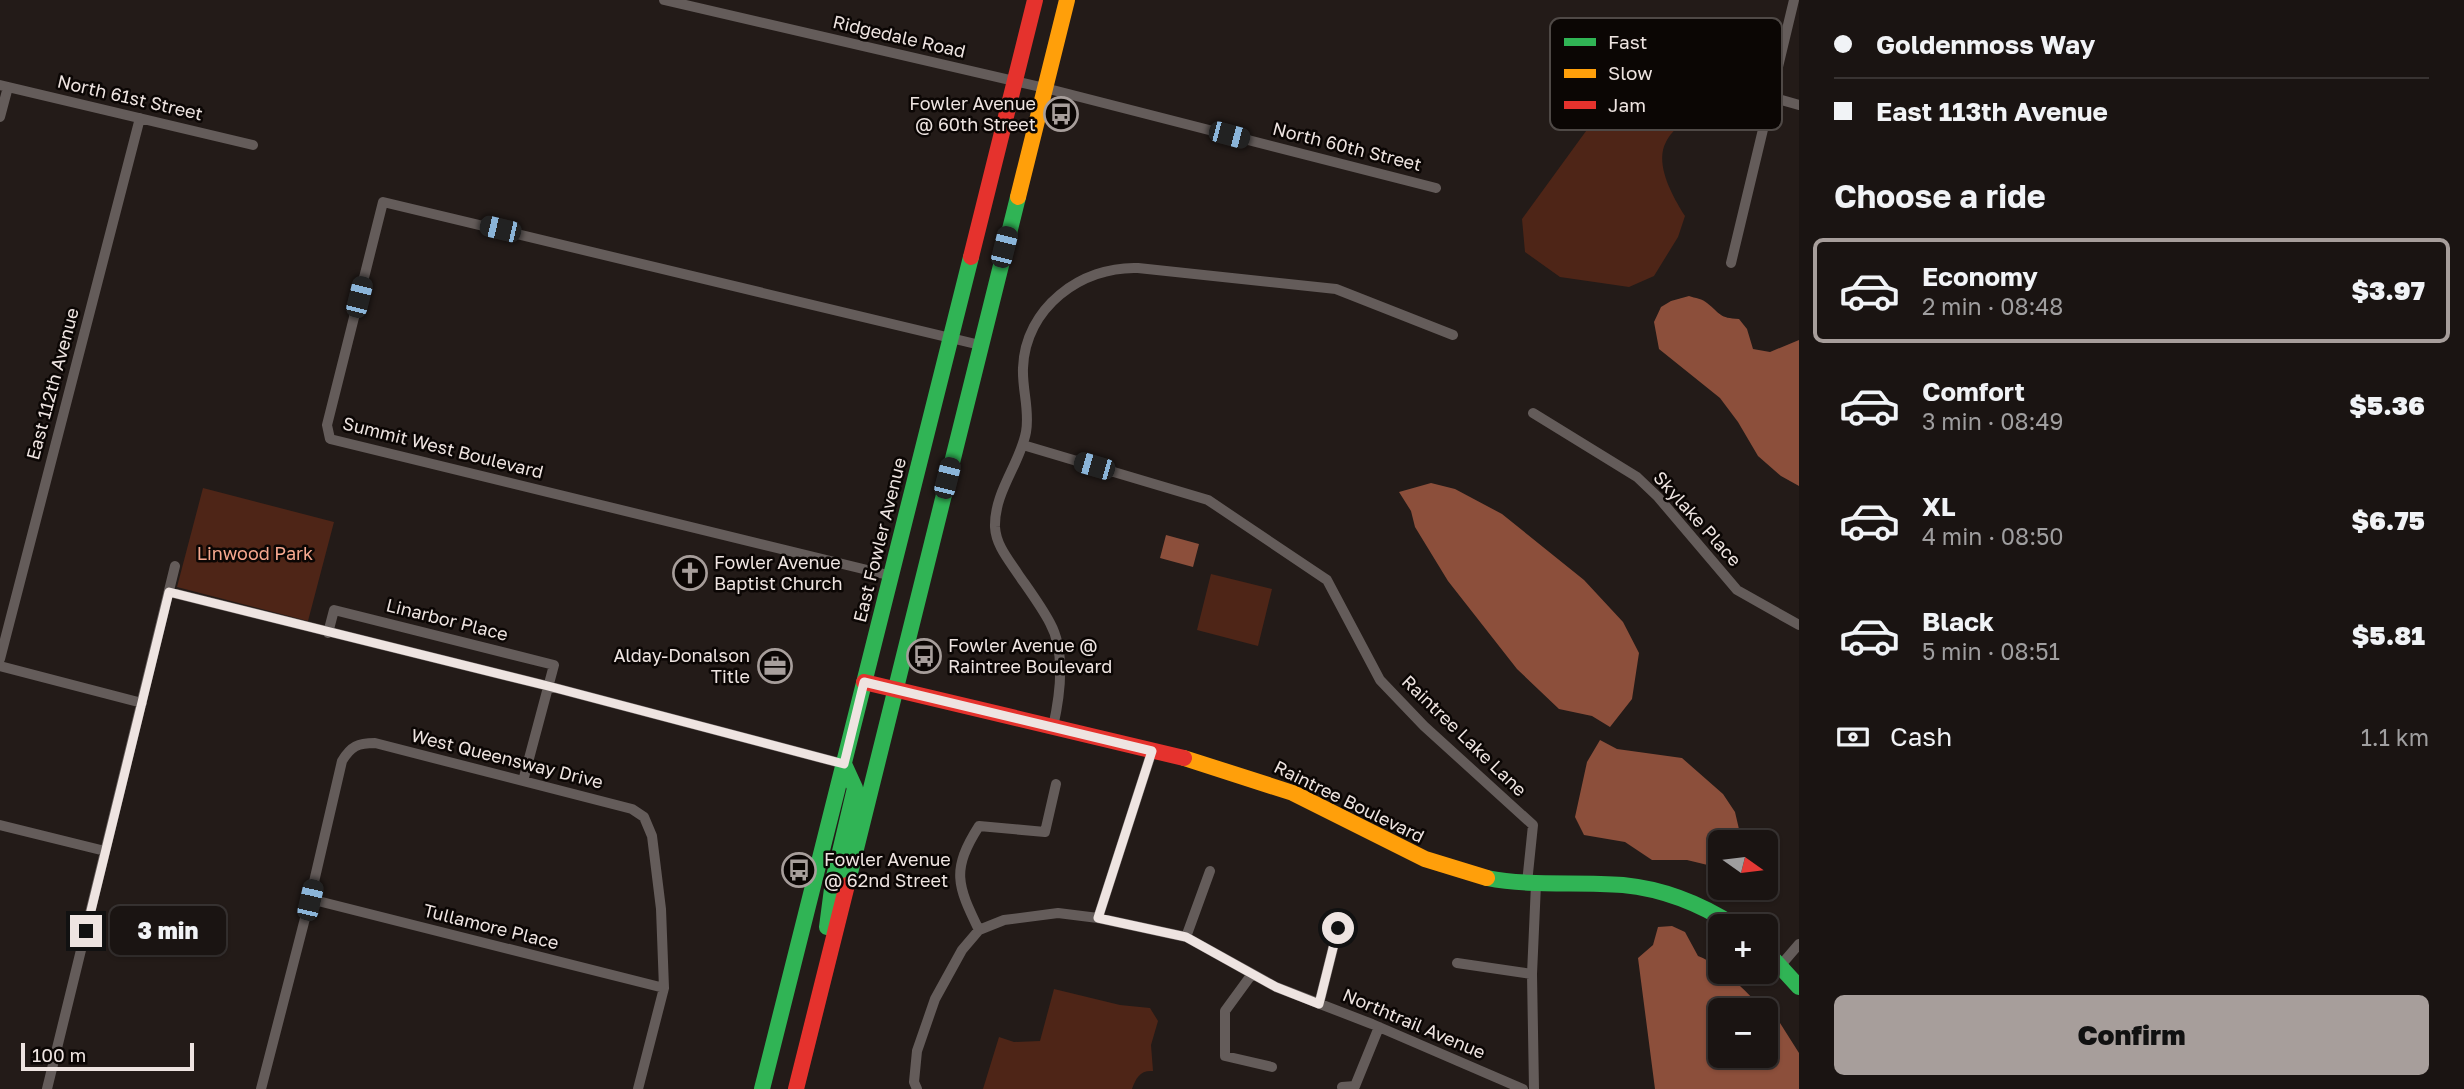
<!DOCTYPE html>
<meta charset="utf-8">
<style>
:root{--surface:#1a1412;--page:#231d1b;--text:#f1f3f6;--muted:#9f9e9f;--line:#383332;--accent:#a79e9b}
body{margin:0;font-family:"Golos Text",sans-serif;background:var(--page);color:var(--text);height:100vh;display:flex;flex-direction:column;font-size:26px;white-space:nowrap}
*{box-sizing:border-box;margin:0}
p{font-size:23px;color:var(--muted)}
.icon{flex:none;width:38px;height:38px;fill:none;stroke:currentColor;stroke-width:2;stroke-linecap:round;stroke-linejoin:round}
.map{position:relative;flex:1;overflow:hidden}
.panel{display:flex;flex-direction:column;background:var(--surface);width:665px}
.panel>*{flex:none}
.guide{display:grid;align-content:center;height:154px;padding:0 35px;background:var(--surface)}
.needle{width:46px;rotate:104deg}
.fabs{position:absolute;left:1708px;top:830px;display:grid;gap:14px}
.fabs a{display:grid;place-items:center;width:70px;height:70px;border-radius:10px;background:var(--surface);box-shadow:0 2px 5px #0004,0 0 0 2px var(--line);font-size:35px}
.scale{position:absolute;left:21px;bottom:18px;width:173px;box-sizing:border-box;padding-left:7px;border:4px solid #eee4e1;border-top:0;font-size:19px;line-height:24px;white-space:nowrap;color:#eee4e1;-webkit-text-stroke:5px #0b0604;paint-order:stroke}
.end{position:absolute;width:32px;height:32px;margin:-16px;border:9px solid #eee4e1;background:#111;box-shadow:0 0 0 4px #111}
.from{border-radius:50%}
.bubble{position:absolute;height:49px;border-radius:10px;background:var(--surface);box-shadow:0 2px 5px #0004,0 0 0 2px var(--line);font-size:23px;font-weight:800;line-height:49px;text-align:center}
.car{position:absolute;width:21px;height:42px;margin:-21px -10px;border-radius:9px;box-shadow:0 0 5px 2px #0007;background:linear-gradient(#222 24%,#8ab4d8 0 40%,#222 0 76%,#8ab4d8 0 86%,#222 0)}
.guide b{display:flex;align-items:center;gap:24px;height:66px;font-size:26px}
.guide b+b{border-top:2px solid var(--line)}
.guide i{width:18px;height:18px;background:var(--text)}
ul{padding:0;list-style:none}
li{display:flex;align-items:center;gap:21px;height:105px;margin:0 14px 10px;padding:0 21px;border:4px solid transparent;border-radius:10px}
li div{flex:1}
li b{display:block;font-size:26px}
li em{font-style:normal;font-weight:800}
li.active{border-color:var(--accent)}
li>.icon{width:63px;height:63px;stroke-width:1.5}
h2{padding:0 35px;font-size:32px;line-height:84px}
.pay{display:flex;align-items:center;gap:18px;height:77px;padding:0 35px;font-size:26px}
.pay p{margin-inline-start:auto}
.action{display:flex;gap:14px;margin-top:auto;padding:14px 35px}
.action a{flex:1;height:80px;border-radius:10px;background:var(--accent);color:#111;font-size:28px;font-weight:800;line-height:80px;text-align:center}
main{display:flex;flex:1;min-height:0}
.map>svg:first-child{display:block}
.green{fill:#4e2517}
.water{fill:#8c4f3b}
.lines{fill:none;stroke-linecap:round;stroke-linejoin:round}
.street{stroke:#645c5a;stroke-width:10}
.fast{stroke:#30b455;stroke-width:16}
.slow{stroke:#ff9f0a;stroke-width:16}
.jam{stroke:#e5322d;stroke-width:16}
.route{stroke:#eee4e1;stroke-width:9}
.labels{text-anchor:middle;stroke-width:5;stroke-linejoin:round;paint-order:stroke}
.street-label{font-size:18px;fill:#eee4e1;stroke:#0b0604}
.poi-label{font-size:18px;fill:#eee4e1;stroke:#0b0604;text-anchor:start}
.park-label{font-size:18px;fill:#f6a88f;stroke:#0b0604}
.key{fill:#0b0604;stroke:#4f4946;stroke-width:2}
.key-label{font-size:19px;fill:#eee4e1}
</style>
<main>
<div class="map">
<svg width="1799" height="1089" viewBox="0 0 1799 1089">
<rect width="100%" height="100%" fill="#231b18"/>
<path class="green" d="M1637,61C1659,80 1674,96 1680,124C1676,129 1669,135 1666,142C1654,164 1673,197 1685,216L1678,237L1654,276L1629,287L1560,277L1525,252L1522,219Z
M203,488L334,522L308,621L177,587Z
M1211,574L1272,589L1258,646L1197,630Z
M1054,989L1120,1005L1150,1008L1158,1021L1151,1045L1153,1071C1140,1070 1136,1078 1132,1089H983L999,1037L1014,1042L1040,1041Z"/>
<path class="water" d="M1689,296C1695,298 1703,299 1707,303C1721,314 1719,318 1739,319L1747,329L1753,349L1770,352L1799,340V486L1781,476L1758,456L1738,422L1720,398L1659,349L1654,322L1661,307L1671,301Z
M1431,483L1455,489L1502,514L1584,580L1623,622L1639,653L1632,699L1610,727L1592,716L1559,709L1517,669L1448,581L1415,527L1411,511L1399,492Z
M1166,535L1199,544L1193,567L1160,558Z
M1600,740L1617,749L1682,758L1723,794L1735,812L1742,842H1720V868L1687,860H1652L1625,842L1584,835L1575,817L1587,762Z
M1672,926L1685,932L1698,956C1724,966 1744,991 1765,1010H1720V1055H1766V1010L1780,1023L1799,1053V1089H1655L1638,958L1653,945L1658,927Z"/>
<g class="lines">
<path class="street" d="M664,0L1045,88L1436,188
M0,85L253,145
M1771,97L1799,105
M0,117L8,87
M1731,263L1794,0
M1533,413L1637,477L1658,497L1737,590L1799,625
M1023,445L1208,500L1327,580L1380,680L1424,726L1533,825L1527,883
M892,576L330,439L327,425L383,202L980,345
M169,592L548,686L844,764
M328,633L334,610L554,665L523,781
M0,659L140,118
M0,666L142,703
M1053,727C1060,696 1066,652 1050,623C1041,606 1029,590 1018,574C1008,559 996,545 995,527C994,492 1020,464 1026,432C1030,410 1022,390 1023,368C1025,308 1081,266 1138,268L1336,289L1453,335
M0,825L105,851
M310,899L664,988
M1098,918L1152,751
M979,930C957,885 951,870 979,826L1045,832L1056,784
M1186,937L1210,871
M1457,963L1532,974
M1781,965L1799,944
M1252,974L1225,1011V1056L1272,1067
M1319,1004L1338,928
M1342,1087L1355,1086L1379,1027
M47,1089L175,566
M261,1089L310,899L342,761C351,746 358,743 375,743L632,809L644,817L652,836L661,909L664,988L638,1089
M917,1089L914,1082L917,1051L935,999L962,950L979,930L1004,920L1058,913L1098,918L1186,937L1276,987L1372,1024L1523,1089
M1534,1089L1532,974L1536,884"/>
<path class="fast" d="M1487,878C1533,887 1578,881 1623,885C1664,889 1701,904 1735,926
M847,885L1018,197
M827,927L833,881L855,788L844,764
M1766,951L1799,987
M762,1089L971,257"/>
<path class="slow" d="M1018,197L1067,0
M1184,758L1293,793L1425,859L1487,878"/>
<path class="jam" d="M971,257L1035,0
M864,682L1184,758
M796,1089L847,885"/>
</g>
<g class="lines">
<path class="route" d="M86,931L169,592L548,686L844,764L864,682L1152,751L1098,918L1186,937L1276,987L1319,1004L1338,928"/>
</g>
<defs>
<g id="bus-ring" transform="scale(1.75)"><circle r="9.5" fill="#0b0604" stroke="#a79e9b" stroke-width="1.5"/><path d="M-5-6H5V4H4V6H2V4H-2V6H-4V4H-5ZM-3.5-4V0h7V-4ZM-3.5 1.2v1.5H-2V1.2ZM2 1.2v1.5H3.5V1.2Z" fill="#a79e9b"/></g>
<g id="church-ring" transform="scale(1.75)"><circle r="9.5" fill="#0b0604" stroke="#a79e9b" stroke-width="1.5"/><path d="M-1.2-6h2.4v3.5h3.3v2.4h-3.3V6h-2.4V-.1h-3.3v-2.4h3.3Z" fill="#a79e9b"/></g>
<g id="office-ring" transform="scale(1.75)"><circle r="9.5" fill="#0b0604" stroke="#a79e9b" stroke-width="1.5"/><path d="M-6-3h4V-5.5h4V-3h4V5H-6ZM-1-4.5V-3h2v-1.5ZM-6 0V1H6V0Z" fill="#a79e9b"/></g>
</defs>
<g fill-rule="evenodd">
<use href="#bus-ring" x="1061" y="114"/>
<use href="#church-ring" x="690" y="573"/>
<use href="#bus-ring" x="924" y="656"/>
<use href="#office-ring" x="775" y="666"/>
<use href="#bus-ring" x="799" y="870"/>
</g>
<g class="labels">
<g class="street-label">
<text transform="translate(899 37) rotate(13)" y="6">Ridgedale Road</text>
<text transform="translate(130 98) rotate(13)" y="6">North 61st Street</text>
<text transform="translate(1347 147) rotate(14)" y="6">North 60th Street</text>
<text transform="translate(53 384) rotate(-75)" y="6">East 112th Avenue</text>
<text transform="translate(443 448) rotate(14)" y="6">Summit West Boulevard</text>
<text transform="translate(1697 519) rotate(48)" y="6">Skylake Place</text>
<text transform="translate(880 540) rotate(-76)" y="6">East Fowler Avenue</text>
<text transform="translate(447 620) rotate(14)" y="6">Linarbor Place</text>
<text transform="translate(1464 736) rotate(44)" y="6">Raintree Lake Lane</text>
<text transform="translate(507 759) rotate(14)" y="6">West Queensway Drive</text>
<text transform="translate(1349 802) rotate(26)" y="6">Raintree Boulevard</text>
<text transform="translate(491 927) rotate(14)" y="6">Tullamore Place</text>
<text transform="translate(1414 1024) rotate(23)" y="6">Northtrail Avenue</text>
</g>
<g class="poi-label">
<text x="1036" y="110" text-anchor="end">Fowler Avenue<tspan x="1036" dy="21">@ 60th Street</tspan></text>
<text x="714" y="569">Fowler Avenue<tspan x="714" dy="21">Baptist Church</tspan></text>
<text x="948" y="652">Fowler Avenue @<tspan x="948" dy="21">Raintree Boulevard</tspan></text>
<text x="750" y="662" text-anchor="end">Alday-Donalson<tspan x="750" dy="21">Title</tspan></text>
<text x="824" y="866">Fowler Avenue<tspan x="824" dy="21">@ 62nd Street</tspan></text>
</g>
<g class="park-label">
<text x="255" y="560">Linwood Park</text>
</g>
</g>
<rect x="1550" y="18" width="232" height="112" rx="10" class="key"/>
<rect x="1564" y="38" width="32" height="8" fill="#30b455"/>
<rect x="1564" y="69" width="32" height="9" fill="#ff9f0a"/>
<rect x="1564" y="101" width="32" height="8" fill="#e5322d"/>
<g class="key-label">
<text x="1608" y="49">Fast</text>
<text x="1608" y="80">Slow</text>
<text x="1608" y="112">Jam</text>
</g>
</svg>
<div class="fabs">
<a><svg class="needle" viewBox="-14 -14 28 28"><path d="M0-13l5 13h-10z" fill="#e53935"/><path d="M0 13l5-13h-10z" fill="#9f9e9f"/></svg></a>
<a>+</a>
<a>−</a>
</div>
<div class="scale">100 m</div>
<i class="end from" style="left:1338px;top:928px"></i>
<i class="end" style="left:86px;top:931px"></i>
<div class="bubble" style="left:110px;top:906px;width:116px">3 min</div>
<i class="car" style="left:1229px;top:135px;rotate:105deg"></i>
<i class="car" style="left:500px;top:229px;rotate:283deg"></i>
<i class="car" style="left:1004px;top:247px;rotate:14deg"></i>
<i class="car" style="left:359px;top:297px;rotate:14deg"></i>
<i class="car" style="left:1094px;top:466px;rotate:286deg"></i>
<i class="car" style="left:947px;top:478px;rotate:14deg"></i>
<i class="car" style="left:310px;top:900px;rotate:13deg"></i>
</div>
<section class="panel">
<div class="guide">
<b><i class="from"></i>Goldenmoss Way</b>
<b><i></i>East 113th Avenue</b>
</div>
<h2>Choose a ride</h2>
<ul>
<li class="active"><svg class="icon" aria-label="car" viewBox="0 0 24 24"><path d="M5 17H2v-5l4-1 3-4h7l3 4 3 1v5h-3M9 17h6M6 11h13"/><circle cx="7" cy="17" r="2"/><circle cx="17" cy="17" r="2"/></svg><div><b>Economy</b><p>2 min · 08:48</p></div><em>$3.97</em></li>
<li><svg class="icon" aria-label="car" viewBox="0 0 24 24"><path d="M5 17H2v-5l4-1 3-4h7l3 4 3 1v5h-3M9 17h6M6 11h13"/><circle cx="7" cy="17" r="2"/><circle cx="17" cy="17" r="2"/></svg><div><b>Comfort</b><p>3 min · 08:49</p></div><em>$5.36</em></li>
<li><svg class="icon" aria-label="car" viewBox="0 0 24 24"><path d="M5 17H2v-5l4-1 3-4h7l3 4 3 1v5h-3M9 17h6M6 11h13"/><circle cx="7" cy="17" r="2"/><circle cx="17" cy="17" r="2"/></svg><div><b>XL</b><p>4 min · 08:50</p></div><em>$6.75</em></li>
<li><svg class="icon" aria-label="car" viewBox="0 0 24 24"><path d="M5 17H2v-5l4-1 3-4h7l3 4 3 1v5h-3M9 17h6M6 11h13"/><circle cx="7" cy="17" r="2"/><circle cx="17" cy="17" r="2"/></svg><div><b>Black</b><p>5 min · 08:51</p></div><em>$5.81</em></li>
</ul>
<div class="pay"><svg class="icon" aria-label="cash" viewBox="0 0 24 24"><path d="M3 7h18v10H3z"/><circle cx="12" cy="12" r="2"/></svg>Cash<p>1.1 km</p></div>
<div class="action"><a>Confirm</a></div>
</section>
</main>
